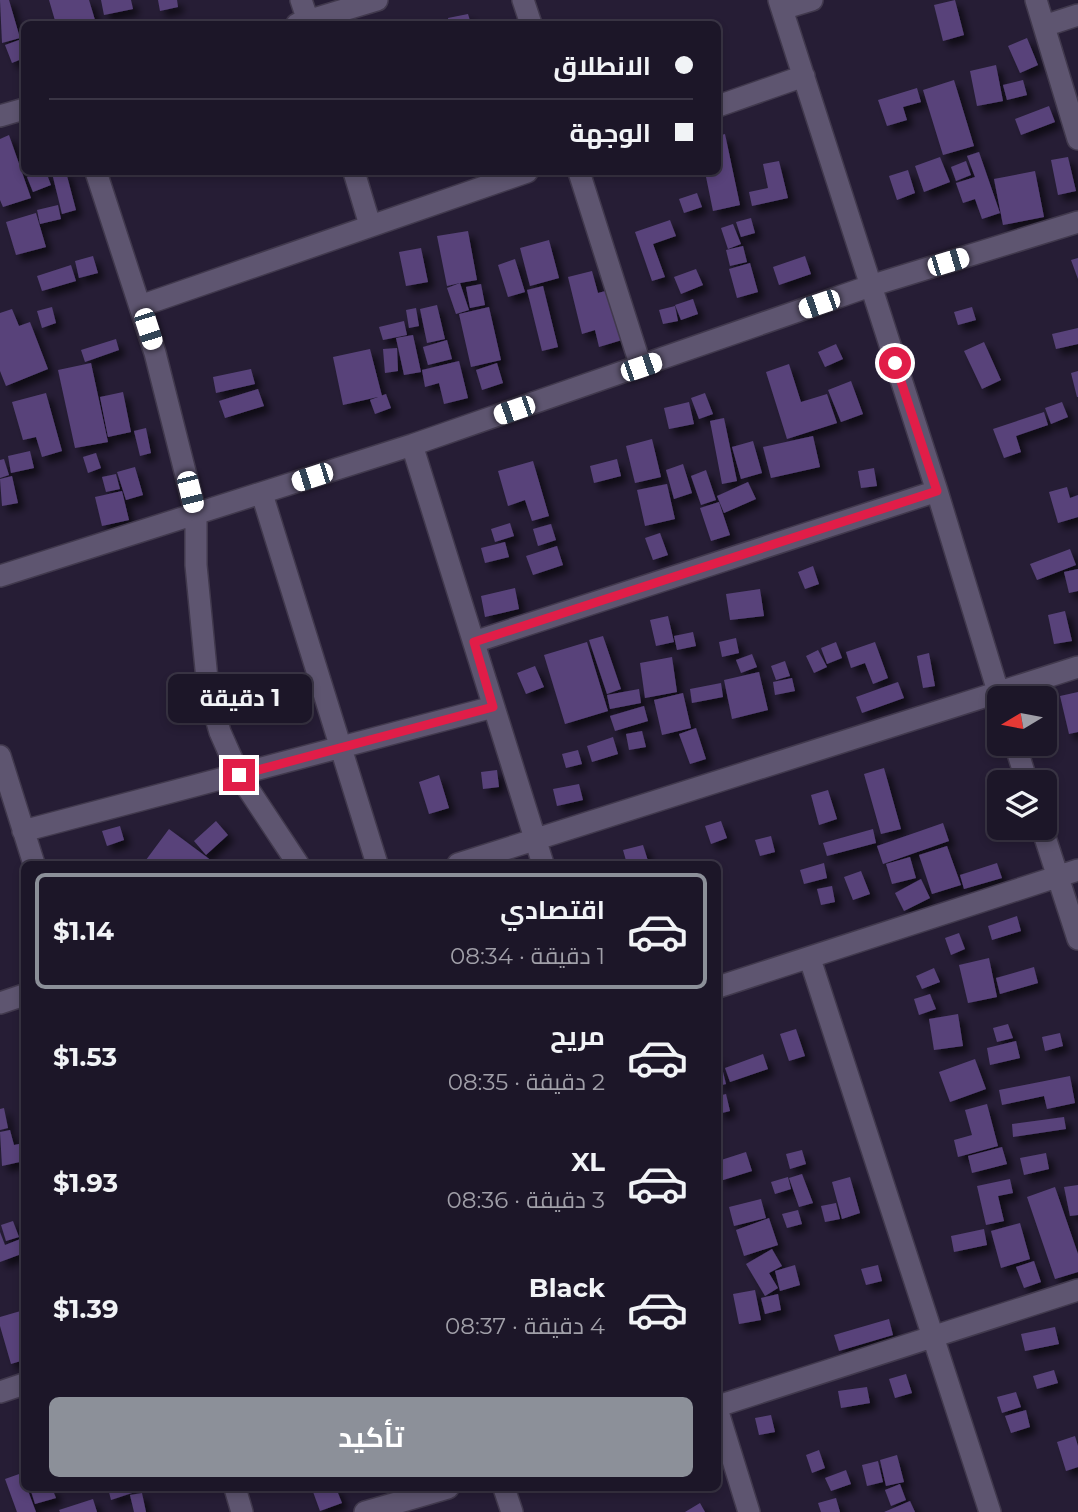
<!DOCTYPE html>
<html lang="ar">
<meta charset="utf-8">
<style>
:root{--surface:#1c1628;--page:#292334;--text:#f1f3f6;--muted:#a09fa8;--line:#3a3545;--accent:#8c9099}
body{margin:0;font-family:Montserrat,Cairo,sans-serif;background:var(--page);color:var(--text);direction:rtl;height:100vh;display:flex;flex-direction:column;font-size:26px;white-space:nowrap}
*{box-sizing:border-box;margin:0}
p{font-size:23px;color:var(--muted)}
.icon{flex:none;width:38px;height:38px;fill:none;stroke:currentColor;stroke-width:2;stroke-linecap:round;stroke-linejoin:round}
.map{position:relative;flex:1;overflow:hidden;direction:ltr}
.sheet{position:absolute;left:21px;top:861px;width:700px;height:630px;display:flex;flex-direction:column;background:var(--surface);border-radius:10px;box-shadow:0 4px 10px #0003,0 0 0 2px var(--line);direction:rtl}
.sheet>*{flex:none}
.top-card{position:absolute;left:21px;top:21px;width:700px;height:154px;border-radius:10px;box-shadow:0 4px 10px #0003,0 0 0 2px var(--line);direction:rtl;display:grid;align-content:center;height:154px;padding:0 28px;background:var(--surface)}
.needle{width:46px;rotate:260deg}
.controls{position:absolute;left:987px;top:686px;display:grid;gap:14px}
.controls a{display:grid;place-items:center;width:70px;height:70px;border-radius:10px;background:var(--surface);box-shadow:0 4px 10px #0003,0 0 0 2px var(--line);font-size:35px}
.end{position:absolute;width:32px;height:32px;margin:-16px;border:9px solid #e11d48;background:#fff;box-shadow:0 0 0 4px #fff}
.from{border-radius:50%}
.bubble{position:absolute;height:49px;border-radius:10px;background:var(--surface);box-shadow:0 4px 10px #0003,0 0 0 2px var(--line);font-size:23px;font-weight:700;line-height:49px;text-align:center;direction:rtl}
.car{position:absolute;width:21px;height:42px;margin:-21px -10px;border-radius:9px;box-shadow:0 0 5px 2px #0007;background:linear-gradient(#fff 24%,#345 0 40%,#fff 0 76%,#345 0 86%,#fff 0)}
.top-card b{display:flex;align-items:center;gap:24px;height:66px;font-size:26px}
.top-card b+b{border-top:2px solid var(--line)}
.top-card i{width:18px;height:18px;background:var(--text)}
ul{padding:12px 0 0;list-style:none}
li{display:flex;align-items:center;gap:21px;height:116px;margin:0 14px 10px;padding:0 14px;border:4px solid transparent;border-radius:10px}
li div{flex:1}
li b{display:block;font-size:26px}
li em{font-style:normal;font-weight:700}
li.selected{border-color:var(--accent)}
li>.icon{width:63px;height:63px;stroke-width:1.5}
.button{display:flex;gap:14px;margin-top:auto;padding:14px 28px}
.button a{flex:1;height:80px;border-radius:10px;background:var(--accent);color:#fff;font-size:28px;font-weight:700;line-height:80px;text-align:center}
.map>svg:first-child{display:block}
.building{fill:#58437a;filter:url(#shadow)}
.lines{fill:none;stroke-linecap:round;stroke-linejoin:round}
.minor-casing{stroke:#41394d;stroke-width:24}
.minor{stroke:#5e5570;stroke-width:21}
.route{stroke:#e11d48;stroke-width:9}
</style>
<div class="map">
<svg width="1078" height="1512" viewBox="0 0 1078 1512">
<defs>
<filter id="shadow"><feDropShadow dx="6" dy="6" stdDeviation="3.5" flood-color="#0009"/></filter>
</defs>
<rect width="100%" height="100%" fill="#261d35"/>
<path class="building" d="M0,0H9L20,38L2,43Z
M49,0H89L95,20L80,24H56Z
M101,0H131L133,9L104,15Z
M158,0H177L178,7L160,11Z
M955,0L964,35L943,41L934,5Z
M468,14L471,24H449L448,18Z
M1027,38L1038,65L1020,73L1008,46Z
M19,40L24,58L12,63L5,45Z
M996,65L1003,101L977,106L970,71Z
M954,80L974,146L943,155L923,90Z
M1023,80L1027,95L1007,100L1003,85Z
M917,88L921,102L903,107L907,120L887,126L878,100Z
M1049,106L1055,122L1021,135L1015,119Z
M725,134L740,205L713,211L705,172H718V136Z
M9,135L31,198L3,207L0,200V139Z
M979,152L1000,213L982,219L975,199L963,203L956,183L975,177L967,156Z
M940,157L950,182L924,192L915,166Z
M1068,157L1076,191L1058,195L1051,160Z
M779,161L788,198L752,206L749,192L768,188L763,164Z
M966,161L971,175L956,181L951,167Z
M908,170L915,193L897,200L889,176Z
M1035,171L1044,217L1003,225L994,179Z
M41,172H46L51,185L33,192L27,177Z
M66,172L76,210L62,214L52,173Z
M697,193L702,207L684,213L679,199Z
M58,205L61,219L40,224L37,210Z
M36,213L46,247L16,255L6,222Z
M751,218L755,233L741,237L736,222Z
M670,220L676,236L653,244L665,277L652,281L635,232Z
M733,224L741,244L728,249L721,228Z
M468,231L477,280L460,283L469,310L456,314L447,288L460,283L447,286L437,236Z
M549,240L559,278L530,286L520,248Z
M743,246L747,262L730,266L726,250Z
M421,248L428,282L406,286L399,252Z
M93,256L98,273L79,278L75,261Z
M805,256L811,274L779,285L773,267Z
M1078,258V279L1071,260Z
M515,259L525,292L508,297L498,265Z
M750,263L758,292L737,298L729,269Z
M71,265L76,281L42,291L37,276Z
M696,269L703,285L681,294L674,277Z
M592,271L598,293L609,290L622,340L599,347L595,330L582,334L568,277Z
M481,284L485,305L470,308L466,287Z
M543,286L558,347L542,351L527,290Z
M693,299L698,314L681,320L675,305Z
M437,305L445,339L427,343L420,309Z
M675,306L678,321L663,324L659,310Z
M52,307L56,323L42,328L37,311Z
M489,307L501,360L471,367L459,314Z
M972,307L976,320L958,325L954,312Z
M416,308L419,326L409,328L406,310Z
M12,309L19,326L30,322L48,369L6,386L0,371V313Z
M404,321L407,335L383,340L379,327Z
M1078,328V344L1056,349L1052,334Z
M413,335L421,372L404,375L396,338Z
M116,339L119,350L85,362L81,350Z
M447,340L452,359L428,365L423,347Z
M984,342L1001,380L982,389L964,351Z
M836,344L843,359L825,367L818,352Z
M397,348L398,371L385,373L383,349Z
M370,349L382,396L343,405L333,357Z
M459,361L468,398L444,404L439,383L425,387L422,370Z
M91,363L108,442L75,448L58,370Z
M497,363L503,383L482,390L476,370Z
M789,364L801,402L827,394L837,423L787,439L766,372Z
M251,369L255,384L216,393L213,377Z
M1078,371V397H1077L1071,373Z
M851,381L863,414L841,422L828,390Z
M258,389L264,406L225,418L219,401Z
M123,392L131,432L108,437L100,397Z
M46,393L62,451L42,457L36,437L23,440L12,402Z
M705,393L713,414L699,419L691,398Z
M386,394L391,408L375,414L370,400Z
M689,402L694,424L669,429L664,408Z
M1062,402L1068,417L1051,424L1045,408Z
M1044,412L1048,425L1016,436L1021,452L1004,458L993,429Z
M724,418L737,481L722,484L710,421Z
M146,428L151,453L140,456L134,431Z
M813,436L820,467L771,478L763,447Z
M652,439L661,477L635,483L626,446Z
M753,441L762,473L741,479L732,447Z
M30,451L34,468L11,473L8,456Z
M96,453L101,468L88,473L83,457Z
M4,459L9,475L0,478V460Z
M617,459L621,476L594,483L590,466Z
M533,461L549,516L532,521L525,500L508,506L498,471Z
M683,464L692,493L674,499L666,470Z
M135,467L143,495L126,500L117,472Z
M874,468L877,486L861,488L858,471Z
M706,470L716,500L701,505L691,476Z
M116,474L120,489L106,492L102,477Z
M12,476L18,503L2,506L0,479Z
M748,482L756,499L724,513L717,496Z
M667,484L675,519L645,526L637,490Z
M1067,487L1070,498L1078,495V517L1058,523L1049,492Z
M122,491L129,520L102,526L95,497Z
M719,502L730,535L711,541L700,508Z
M510,523L514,536L495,542L491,529Z
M551,524L556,540L538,546L533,529Z
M660,533L668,555L653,560L645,538Z
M505,542L509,557L485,563L481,548Z
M557,546L563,565L533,575L526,556Z
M1070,549L1076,565L1037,580L1030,564Z
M813,566L819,584L805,589L798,572Z
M1078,569V591L1069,593L1064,572Z
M515,588L519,609L485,617L481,596Z
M760,589L764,616L730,620L726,594Z
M1065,611L1072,641L1054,644L1048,615Z
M668,616L674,642L656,646L650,620Z
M693,632L696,646L677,650L674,636Z
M603,636L621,689L607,694L589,640Z
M736,638L739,653L722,657L719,642Z
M587,642L608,711L565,724L544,655Z
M836,642L842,658L827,664L821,648Z
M875,642L888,678L873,684L865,663L851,668L846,652Z
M818,650L827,667L814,673L806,656Z
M929,653L935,686L923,688L917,656Z
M752,654L757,667L741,673L736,660Z
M672,657L677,692L645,698L640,663Z
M785,661L790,676L776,680L771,666Z
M535,666L544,687L526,694L517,673Z
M759,672L768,710L732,719L724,680Z
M792,678L795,691L775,695L773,682Z
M898,682L904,698L862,713L856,697Z
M721,683L723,697L692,703L690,689Z
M639,689L641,703L610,709L607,695Z
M1078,692V732L1069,734L1060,696Z
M683,693L691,728L662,735L654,700Z
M644,706L648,721L615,731L610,716Z
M696,728L706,759L690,764L679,734Z
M642,731L646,747L629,750L626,734Z
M613,737L618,754L592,762L587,746Z
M578,750L582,764L566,768L562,754Z
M884,768L901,829L881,834L864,774Z
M497,770L499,787L483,789L481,772Z
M439,775L449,808L429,814L419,782Z
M579,784L583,800L557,806L553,789Z
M828,790L837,819L819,825L811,795Z
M216,821L228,835L206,855L194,841Z
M721,821L727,838L711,844L705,826Z
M943,823L949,841L883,864L877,846Z
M120,826L124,840L107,846L102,831Z
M169,829L216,864H143Z
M873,829L876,843L827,856L823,843Z
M771,836L775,852L760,856L755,840Z
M643,845L649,864H627L623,850Z
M947,846L961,885L932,894L919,855Z
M910,857L916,878L892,884L886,864Z
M824,863L827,878L804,884L800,870Z
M997,863L1002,878L964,889L960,875Z
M861,871L870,894L853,900L844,877Z
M921,879L930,898L904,911L895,893Z
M832,886L835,902L821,905L817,889Z
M1017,916L1021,931L992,940L988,926Z
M959,933L965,949L951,955L945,938Z
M989,958L997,997L968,1003L959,965Z
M1034,967L1038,983L1000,994L996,978Z
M934,968L940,982L922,989L916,976Z
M930,994L936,1009L919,1015L914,999Z
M958,1014L963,1046L934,1050L929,1019Z
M1008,1024L1013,1038L997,1042L993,1028Z
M796,1029L805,1056L789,1061L780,1034Z
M1060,1033L1063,1046L1045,1051L1042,1037Z
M1016,1041L1020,1058L990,1065L987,1048Z
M718,1052L726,1084L718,1086Z
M763,1054L768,1069L730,1082L725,1068Z
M975,1059L986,1089L950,1102L939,1072Z
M1070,1076L1075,1103L1047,1109L1044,1096L1002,1105L999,1090Z
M726,1094L730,1111L718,1114V1096Z
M987,1104L998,1146L958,1157L954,1140L972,1135L965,1110Z
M4,1108L8,1128L0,1130V1109Z
M1064,1117L1066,1129L1013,1137L1012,1124Z
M10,1130L14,1145L24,1143V1161L2,1166L0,1132Z
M1002,1147L1007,1164L972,1173L968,1156Z
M802,1150L806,1164L790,1169L786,1154Z
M746,1152L752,1171L720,1181L718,1161Z
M1046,1153L1049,1169L1024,1175L1020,1158Z
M802,1174L813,1203L799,1207L789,1178Z
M788,1177L791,1189L775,1194L771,1182Z
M850,1177L860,1213L842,1219L832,1182Z
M1010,1179L1013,1193L998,1196L1004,1221L986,1225L977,1186Z
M1078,1185V1215L1070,1216L1064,1187Z
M1055,1187L1078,1254V1272L1055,1279L1027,1197Z
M761,1199L766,1218L734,1226L729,1207Z
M836,1203L840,1219L825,1222L821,1206Z
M798,1210L802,1224L787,1228L782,1214Z
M769,1218L778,1245L744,1256L736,1230Z
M13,1221L19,1237L6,1241L1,1225Z
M1020,1223L1030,1259L1001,1268L991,1231Z
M984,1229L987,1245L954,1252L951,1236Z
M0,1232L5,1245L23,1238L24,1253L0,1262Z
M772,1249L782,1266L769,1273L778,1288L765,1296L746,1264Z
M1034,1261L1041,1282L1024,1288L1016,1267Z
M795,1265L800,1285L780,1291L775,1271Z
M878,1265L882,1281L866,1285L861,1269Z
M755,1290L761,1320L739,1324L733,1294Z
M778,1294L781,1310L765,1314L761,1298Z
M24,1310V1360L11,1364L0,1326V1317Z
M889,1319L893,1335L839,1351L834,1335Z
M1055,1327L1059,1344L1025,1351L1021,1334Z
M1054,1370L1058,1383L1037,1389L1033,1376Z
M906,1374L912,1393L895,1398L889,1379Z
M867,1387L870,1403L841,1408L838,1391Z
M1016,1392L1021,1407L1002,1413L997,1397Z
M1026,1410L1030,1427L1011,1433L1005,1416Z
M771,1415L775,1432L759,1435L755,1418Z
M1075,1436L1078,1446V1467L1066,1471L1057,1442Z
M819,1450L825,1468L812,1473L806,1455Z
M897,1455L904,1482L886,1486L880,1460Z
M878,1461L883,1482L867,1486L862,1465Z
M846,1470L851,1484L831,1491L825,1478Z
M22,1473L24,1488H27L36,1512H17L5,1479Z
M900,1484L906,1500L891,1506L885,1490Z
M30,1488H52L56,1498L35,1504Z
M108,1488H130L132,1493L111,1500Z
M316,1488H336L342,1503L320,1511L312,1489Z
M142,1493L146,1512H134L130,1495Z
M836,1498L840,1512H821L818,1503Z
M93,1499L97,1512H60L59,1510Z
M910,1501L915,1512H884Z
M700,1503L705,1512H685Z"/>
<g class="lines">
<g class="minor-casing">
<path id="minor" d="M301,0L309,24
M523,0L531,24
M779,0L937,491L1000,698
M1036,0L1078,139
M782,9L812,0
M297,24L377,0
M1044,26L1078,15
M718,106L804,76
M0,116L24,109
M96,172L155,353L196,515V565L208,690L220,732L239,775L298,864
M354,172L370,225
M579,172L641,367
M140,306L527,172
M412,445L543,864
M262,494L377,864
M0,576L412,445L870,286L1078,222
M474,642L937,491
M1015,744L1027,782
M0,756L34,864
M1042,828L1078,939
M23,831L493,707
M458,864L1078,667
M810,959L990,1512
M718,987L1078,870
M0,1003L24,995
M0,1392L24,1384
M718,1406L1078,1290
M718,1412L749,1512
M235,1488L242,1512
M504,1488L512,1512
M365,1512L448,1488"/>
</g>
<use href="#minor" class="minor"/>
</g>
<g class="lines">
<path class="route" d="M239,775L493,707L474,642L937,491L895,363"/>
</g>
</svg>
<div class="controls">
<a><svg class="needle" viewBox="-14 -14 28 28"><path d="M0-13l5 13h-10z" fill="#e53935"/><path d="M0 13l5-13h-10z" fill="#a09fa8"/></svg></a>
<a><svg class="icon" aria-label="layers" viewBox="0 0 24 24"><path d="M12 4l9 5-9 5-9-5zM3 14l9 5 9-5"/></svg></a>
</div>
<i class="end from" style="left:895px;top:363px"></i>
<i class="end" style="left:239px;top:775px"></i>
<div class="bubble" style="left:168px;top:674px;width:144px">1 دقيقة</div>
<i class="car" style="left:948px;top:262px;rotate:73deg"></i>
<i class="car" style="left:819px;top:304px;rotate:251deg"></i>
<i class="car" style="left:148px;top:329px;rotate:162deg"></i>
<i class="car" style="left:641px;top:367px;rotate:71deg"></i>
<i class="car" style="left:514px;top:410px;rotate:251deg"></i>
<i class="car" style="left:312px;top:477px;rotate:252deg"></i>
<i class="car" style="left:190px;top:492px;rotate:166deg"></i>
<div class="top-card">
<b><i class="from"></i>الانطلاق</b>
<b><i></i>الوجهة</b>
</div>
<section class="sheet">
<ul>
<li class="selected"><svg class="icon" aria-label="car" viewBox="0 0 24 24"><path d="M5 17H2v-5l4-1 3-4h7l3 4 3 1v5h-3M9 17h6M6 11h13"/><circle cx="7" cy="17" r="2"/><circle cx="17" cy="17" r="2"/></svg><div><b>اقتصادي</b><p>1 دقيقة · 08:34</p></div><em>$1.14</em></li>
<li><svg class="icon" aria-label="car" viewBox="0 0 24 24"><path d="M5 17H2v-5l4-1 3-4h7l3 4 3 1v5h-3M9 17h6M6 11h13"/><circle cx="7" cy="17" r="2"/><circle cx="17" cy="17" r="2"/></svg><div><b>مريح</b><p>2 دقيقة · 08:35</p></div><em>$1.53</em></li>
<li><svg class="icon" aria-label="car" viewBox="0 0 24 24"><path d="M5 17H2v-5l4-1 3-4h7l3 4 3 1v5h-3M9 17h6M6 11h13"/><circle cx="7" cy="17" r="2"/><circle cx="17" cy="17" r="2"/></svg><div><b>XL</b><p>3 دقيقة · 08:36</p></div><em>$1.93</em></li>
<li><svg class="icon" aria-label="car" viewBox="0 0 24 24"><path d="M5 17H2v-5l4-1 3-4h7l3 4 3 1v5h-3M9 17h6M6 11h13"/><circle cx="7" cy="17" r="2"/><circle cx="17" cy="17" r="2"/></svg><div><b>Black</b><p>4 دقيقة · 08:37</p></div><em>$1.39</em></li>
</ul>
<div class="button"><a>تأكيد</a></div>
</section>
</div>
